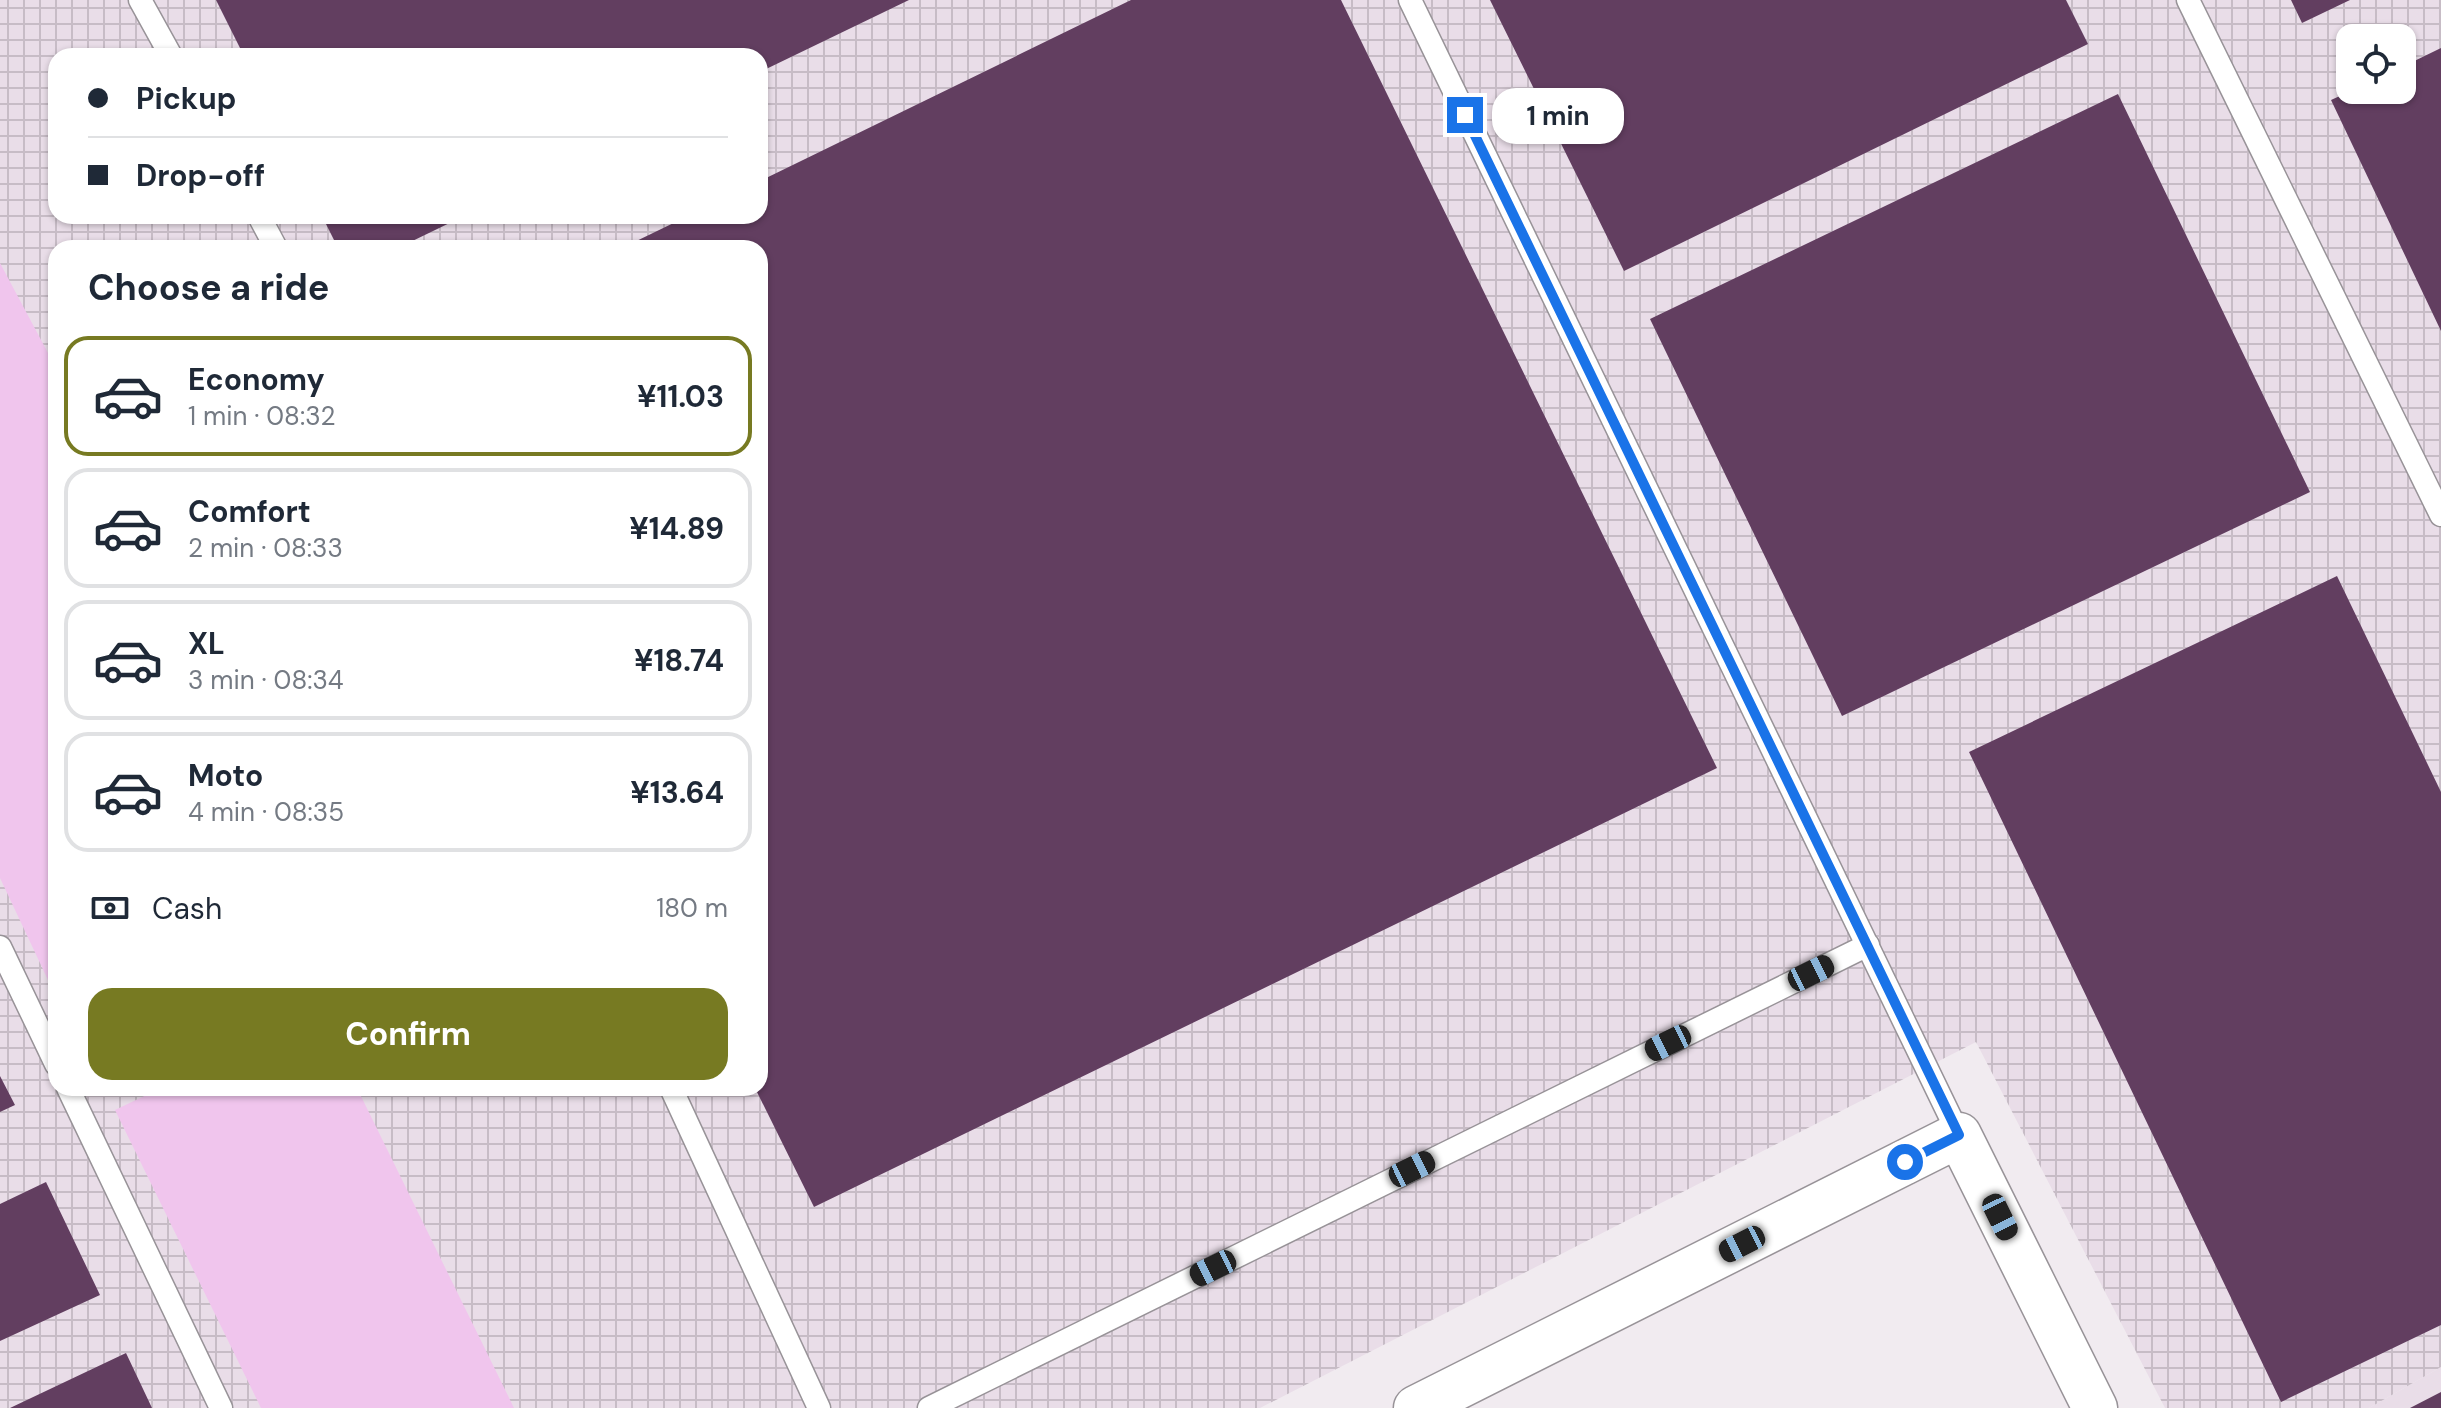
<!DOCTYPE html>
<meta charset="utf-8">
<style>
:root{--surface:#fff;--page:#f2f2f3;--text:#1f2937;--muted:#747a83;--line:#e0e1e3;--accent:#777a22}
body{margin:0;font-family:"DM Sans",sans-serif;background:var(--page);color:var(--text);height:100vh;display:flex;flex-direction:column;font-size:30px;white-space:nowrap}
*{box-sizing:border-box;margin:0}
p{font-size:26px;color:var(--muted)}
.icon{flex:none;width:44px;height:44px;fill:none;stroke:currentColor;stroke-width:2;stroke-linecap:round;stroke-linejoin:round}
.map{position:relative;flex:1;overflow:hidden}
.side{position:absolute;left:48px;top:240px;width:720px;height:856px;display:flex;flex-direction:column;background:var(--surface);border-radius:24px;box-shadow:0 2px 6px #0004}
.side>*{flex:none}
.guide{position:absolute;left:48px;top:48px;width:720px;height:176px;border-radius:24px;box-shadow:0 2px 6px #0004;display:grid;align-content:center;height:176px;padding:0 40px;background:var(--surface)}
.controls{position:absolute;left:2336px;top:24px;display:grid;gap:16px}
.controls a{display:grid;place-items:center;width:80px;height:80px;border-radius:16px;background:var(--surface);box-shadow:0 2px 6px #0004;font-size:40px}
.end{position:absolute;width:36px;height:36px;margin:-18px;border:10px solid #1a73e8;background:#fff;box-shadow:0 0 0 4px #fff}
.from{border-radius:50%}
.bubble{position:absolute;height:56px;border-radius:24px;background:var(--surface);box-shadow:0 2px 6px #0004;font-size:26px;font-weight:700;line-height:56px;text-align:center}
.car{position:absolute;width:24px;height:48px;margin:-24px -12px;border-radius:10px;box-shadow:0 0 6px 2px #0007;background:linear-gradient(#222 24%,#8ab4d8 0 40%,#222 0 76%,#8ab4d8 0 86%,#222 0)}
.guide b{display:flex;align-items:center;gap:28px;height:76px;font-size:30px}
.guide b+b{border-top:2px solid var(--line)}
.guide i{width:20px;height:20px;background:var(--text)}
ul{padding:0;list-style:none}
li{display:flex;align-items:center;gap:24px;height:120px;margin:0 16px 12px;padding:0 24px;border:4px solid var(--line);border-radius:24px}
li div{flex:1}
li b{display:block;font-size:30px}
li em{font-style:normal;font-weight:700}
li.active{border-color:var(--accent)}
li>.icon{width:72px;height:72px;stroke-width:1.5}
h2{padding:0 40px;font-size:36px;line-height:96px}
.pay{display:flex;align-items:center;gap:20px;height:88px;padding:0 40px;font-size:30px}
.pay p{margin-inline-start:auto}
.cta{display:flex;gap:16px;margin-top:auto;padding:16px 40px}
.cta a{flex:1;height:92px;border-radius:24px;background:var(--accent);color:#fff;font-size:32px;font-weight:700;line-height:92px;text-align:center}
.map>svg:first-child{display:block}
.built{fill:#e9dde8}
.industrial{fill:url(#industrial-grid);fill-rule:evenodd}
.water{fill:#f0c5ed}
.building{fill:#623e60}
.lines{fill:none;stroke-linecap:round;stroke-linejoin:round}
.lane-casing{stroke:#989398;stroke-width:25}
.street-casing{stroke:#989398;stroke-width:47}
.lane{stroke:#fff;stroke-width:22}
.street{stroke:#fff;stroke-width:44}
.route{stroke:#1a73e8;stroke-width:10}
</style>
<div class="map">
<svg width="2441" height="1408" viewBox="0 0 2441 1408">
<defs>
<pattern id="industrial-grid" width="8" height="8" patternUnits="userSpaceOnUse" patternTransform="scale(2)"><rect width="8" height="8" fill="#e9dde8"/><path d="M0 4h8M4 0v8" fill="none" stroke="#c7bcc6"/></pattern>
</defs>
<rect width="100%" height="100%" fill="#f1ebf0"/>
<path class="built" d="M2441,1367V1408H2369Z"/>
<path class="industrial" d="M0,0H2441V1367L2369,1408H2165L1976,1042L1260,1408H0ZM2350,38H2402V90H2350ZM56,56H760V216H56ZM56,248H760V1088H56Z"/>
<path class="water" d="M0,263L56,368V997L0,878Z
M161,1088H357L514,1408H261L115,1110Z"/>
<path class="building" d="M216,0H909L760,72V56H244Z
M1131,0H1341L1717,768L814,1207L755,1088H760V248H622L688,216H760V181Z
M1490,0H2066L2088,44L1624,271Z
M2291,0H2350L2302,23Z
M2441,48V331L2331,100L2353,90H2402V67Z
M2118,94L2310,492L1842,716L1650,319Z
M322,216H464L398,248H338Z
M2337,576L2441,792V1325L2281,1402L1969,752Z
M0,1076L15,1105L0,1112Z
M46,1182L100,1295L0,1341V1204Z
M126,1353L152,1408H10Z
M2441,1392V1408H2410Z"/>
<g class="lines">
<g class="lane-casing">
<path id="lane" d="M140,0L171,56
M1410,0L1959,1135
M2188,0L2441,515
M259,216L276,248
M0,947L56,1064
M68,1088L221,1408
M671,1088L819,1408
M929,1408L1868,945"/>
</g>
<g class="street-casing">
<path id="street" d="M1416,1408L1959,1135L2095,1408"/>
</g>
<use href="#lane" class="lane"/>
<use href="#street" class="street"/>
</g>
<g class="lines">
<path class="route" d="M1465,115L1959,1135L1905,1162"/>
</g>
</svg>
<div class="controls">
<a><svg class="icon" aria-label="locate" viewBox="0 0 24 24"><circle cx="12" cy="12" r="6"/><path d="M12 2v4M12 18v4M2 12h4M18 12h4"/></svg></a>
</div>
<i class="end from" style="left:1905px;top:1162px"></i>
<i class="end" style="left:1465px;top:115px"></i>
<div class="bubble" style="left:1492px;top:88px;width:132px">1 min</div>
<i class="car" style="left:1811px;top:973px;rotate:64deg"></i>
<i class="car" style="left:1668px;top:1043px;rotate:244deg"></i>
<i class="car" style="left:1412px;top:1169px;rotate:64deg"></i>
<i class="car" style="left:2000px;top:1217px;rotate:154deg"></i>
<i class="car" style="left:1742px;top:1244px;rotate:243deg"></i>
<i class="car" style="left:1213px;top:1268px;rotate:244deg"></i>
<div class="guide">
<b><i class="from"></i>Pickup</b>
<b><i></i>Drop-off</b>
</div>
<section class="side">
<h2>Choose a ride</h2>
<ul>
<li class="active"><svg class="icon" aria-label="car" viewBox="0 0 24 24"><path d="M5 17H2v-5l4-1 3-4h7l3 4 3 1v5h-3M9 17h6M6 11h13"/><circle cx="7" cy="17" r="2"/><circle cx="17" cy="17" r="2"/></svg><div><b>Economy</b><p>1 min · 08:32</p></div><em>¥11.03</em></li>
<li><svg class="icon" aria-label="car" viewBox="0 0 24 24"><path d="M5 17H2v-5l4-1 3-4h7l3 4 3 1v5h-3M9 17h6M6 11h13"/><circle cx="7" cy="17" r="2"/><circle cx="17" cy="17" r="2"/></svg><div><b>Comfort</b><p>2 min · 08:33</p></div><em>¥14.89</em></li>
<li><svg class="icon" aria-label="car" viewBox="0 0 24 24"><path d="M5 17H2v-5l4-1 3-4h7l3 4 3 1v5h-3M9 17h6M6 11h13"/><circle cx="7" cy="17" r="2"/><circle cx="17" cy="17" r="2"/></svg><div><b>XL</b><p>3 min · 08:34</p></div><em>¥18.74</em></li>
<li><svg class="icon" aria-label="car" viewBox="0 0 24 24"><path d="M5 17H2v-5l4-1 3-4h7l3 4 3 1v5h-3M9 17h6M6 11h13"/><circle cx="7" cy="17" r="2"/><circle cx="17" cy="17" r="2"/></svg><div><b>Moto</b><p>4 min · 08:35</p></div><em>¥13.64</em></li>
</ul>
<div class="pay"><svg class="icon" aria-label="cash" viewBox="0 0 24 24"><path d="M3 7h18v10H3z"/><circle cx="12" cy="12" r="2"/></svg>Cash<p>180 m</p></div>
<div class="cta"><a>Confirm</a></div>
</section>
</div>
